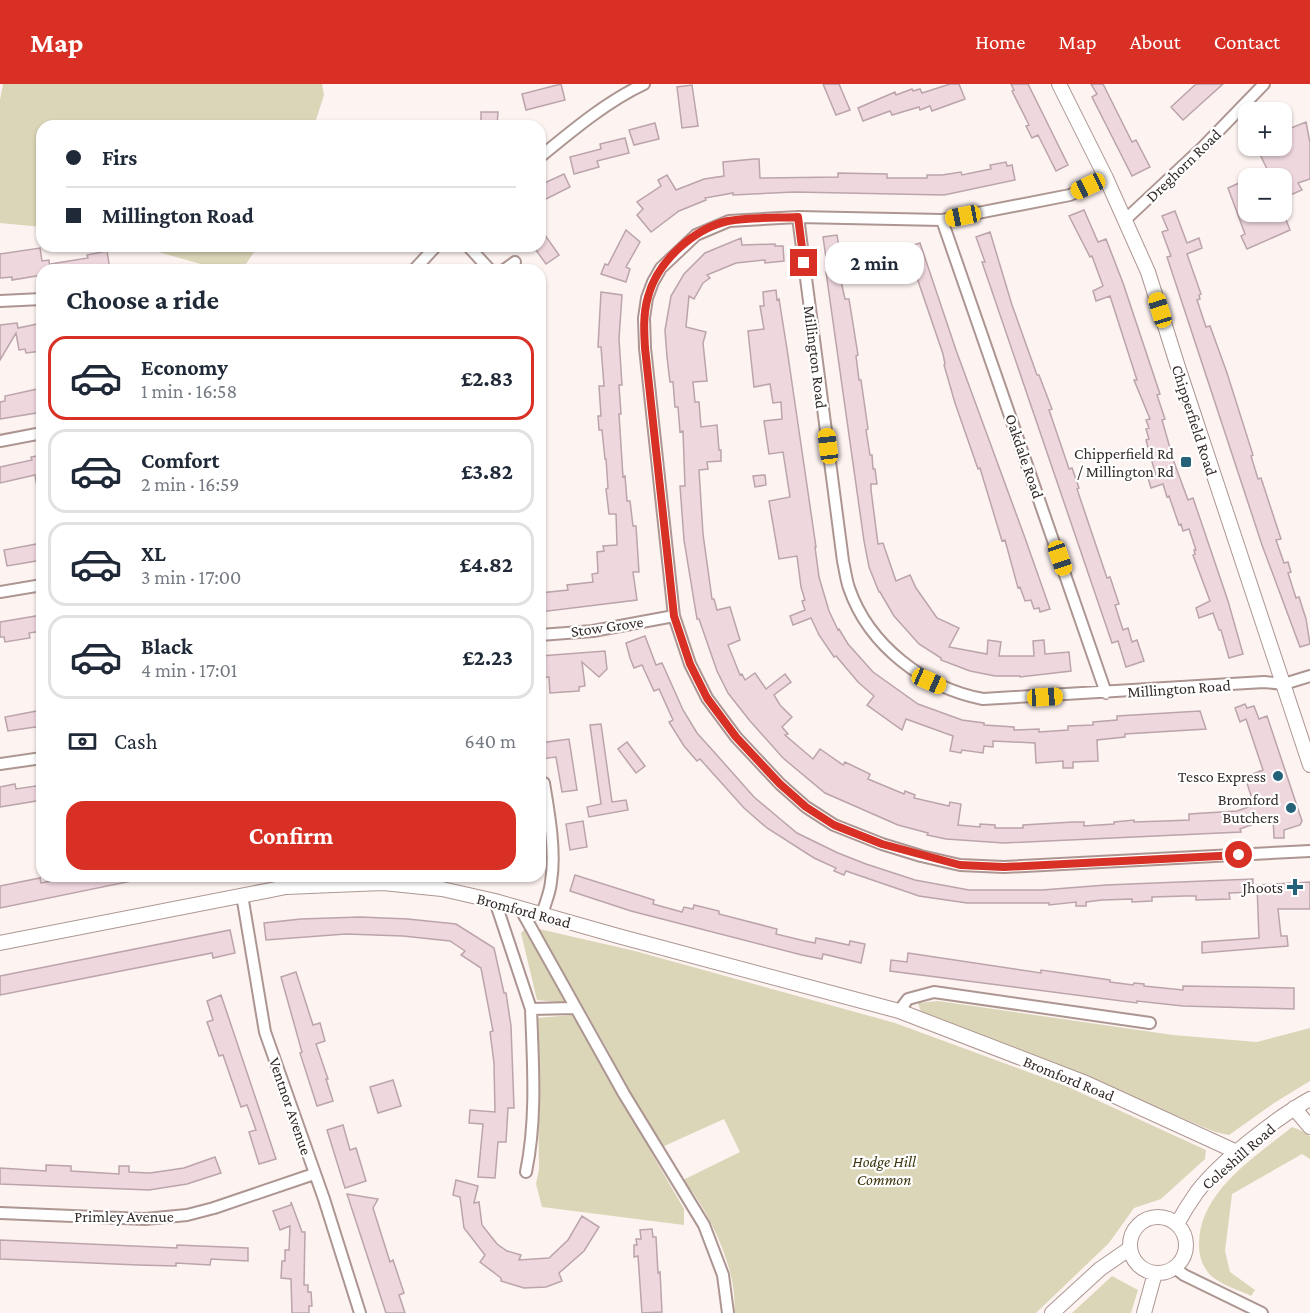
<!DOCTYPE html>
<meta charset="utf-8">
<style>
:root{--surface:#fff;--page:#f6f6f7;--text:#1f2937;--muted:#747a83;--line:#e0e1e3;--accent:#d93025}
body{margin:0;font-family:"Crimson Pro",serif;background:var(--page);color:var(--text);height:100vh;display:flex;flex-direction:column;font-size:22px;white-space:nowrap}
*{box-sizing:border-box;margin:0}
p{font-size:20px;color:var(--muted)}
.icon{flex:none;width:33px;height:33px;fill:none;stroke:currentColor;stroke-width:2;stroke-linecap:round;stroke-linejoin:round}
.map{position:relative;flex:1;overflow:hidden}
.panel{position:absolute;left:36px;top:180px;width:510px;height:618px;display:flex;flex-direction:column;background:var(--surface);border-radius:18px;box-shadow:0 2px 4px #0004}
.panel>*{flex:none}
.banner{position:absolute;left:36px;top:36px;width:510px;height:132px;border-radius:18px;box-shadow:0 2px 4px #0004;display:grid;align-content:center;height:132px;padding:0 30px;background:var(--surface)}
.fabs{position:absolute;left:1238px;top:18px;display:grid;gap:12px}
.fabs a{display:grid;place-items:center;width:54px;height:54px;border-radius:12px;background:var(--surface);box-shadow:0 2px 4px #0004;font-size:30px}
.end{position:absolute;width:27px;height:27px;margin:-14px;border:8px solid #d93025;background:#fff;box-shadow:0 0 0 3px #fff}
.from{border-radius:50%}
.bubble{position:absolute;height:42px;border-radius:18px;background:var(--surface);box-shadow:0 2px 4px #0004;font-size:20px;font-weight:700;line-height:42px;text-align:center}
.car{position:absolute;width:18px;height:36px;margin:-18px -9px;border-radius:8px;box-shadow:0 0 4px 2px #0007;background:linear-gradient(#f5c518 24%,#345 0 40%,#f5c518 0 76%,#345 0 86%,#f5c518 0)}
.banner b{display:flex;align-items:center;gap:21px;height:57px;font-size:22px}
.banner b+b{border-top:2px solid var(--line)}
.banner i{width:15px;height:15px;background:var(--text)}
ul{padding:0;list-style:none}
li{display:flex;align-items:center;gap:18px;height:84px;margin:0 12px 9px;padding:0 18px;border:3px solid var(--line);border-radius:18px}
li div{flex:1}
li b{display:block;font-size:22px}
li em{font-style:normal;font-weight:700}
li.current{border-color:var(--accent)}
li>.icon{width:54px;height:54px;stroke-width:1.5}
h2{padding:0 30px;font-size:27px;line-height:72px}
.pay{display:flex;align-items:center;gap:15px;height:66px;padding:0 30px;font-size:22px}
.pay p{margin-inline-start:auto}
.button{display:flex;gap:12px;margin-top:auto;padding:12px 30px}
.button a{flex:1;height:69px;border-radius:18px;background:var(--accent);color:#fff;font-size:24px;font-weight:700;line-height:69px;text-align:center}
header{display:flex;align-items:center;gap:36px;box-sizing:border-box;height:84px;padding:0 30px;background:var(--accent);color:#fff}
header strong{font-size:28px}
nav{display:flex;gap:33px;margin-inline-start:auto;font-size:21px}
.map>svg:first-child{display:block}
.green{fill:#dbd6b8}
.building{fill:#efd7de;stroke:#bba4ab;stroke-width:1.5}
.lines{fill:none;stroke-linecap:round;stroke-linejoin:round}
.street-casing{stroke:#ad9691;stroke-width:14}
.secondary-casing{stroke:#ad9691;stroke-width:16}
.street{stroke:#fff;stroke-width:10}
.secondary{stroke:#fff;stroke-width:14}
.route{stroke:#d93025;stroke-width:8}
.poi-dot{fill:#246279;stroke:#fff;stroke-width:2}
.labels{text-anchor:middle;stroke-width:4.5;stroke-linejoin:round;paint-order:stroke}
.street-label{font-size:16px;fill:#352c2a;stroke:#fff}
.poi-label{font-size:16px;fill:#352c2a;stroke:#fff;text-anchor:end}
.park-label{font-size:16px;font-style:italic;fill:#3d360e;stroke:#fff}
</style>
<header>
<strong>Map</strong>
<nav><a>Home</a><a>Map</a><a>About</a><a>Contact</a></nav>
</header>
<div class="map">
<svg width="1310" height="1229" viewBox="0 0 1310 1229">
<rect width="100%" height="100%" fill="#fdf3f1"/>
<path class="green" d="M3,0H322L324,11L314,42H42V143L0,139V16Z
M137,162H258L242,186H222Z
M525,845L529,846L565,919L537,916L521,849Z
M539,845L635,867L895,939L1066,1002L1206,1066L1205,1075L1161,1115L1134,1124L1109,1159L1036,1229H734C739,1189 709,1126 683,1096L740,1068L724,1035L651,1068L684,1125V1141L542,1123L536,1100L539,1085L537,934L572,931L601,976L611,972Z
M938,917L1173,951L1257,958L1310,944V997L1274,1019L1229,1051L1215,1048L1073,988L922,931L918,919Z
M1292,1043L1300,1046L1310,1052V1075L1302,1070L1232,1110L1225,1167L1230,1188L1255,1206L1251,1212C1239,1206 1224,1202 1214,1194C1204,1187 1199,1173 1199,1162C1198,1108 1254,1074 1292,1043Z
M1112,1192L1138,1206L1131,1229H1072Z"/>
<path class="building" d="M561,0L565,16L526,26L522,10Z
M823,0H839L850,26L836,31Z
M950,0H959L965,15L932,27L930,22L920,26L919,23L892,31L890,27L863,37L858,24L895,8L896,11L912,5L913,7L920,5L922,9Z
M1011,0H1028L1068,81L1056,87L1038,51L1032,54L1026,42L1029,41L1012,7L1014,6Z
M1091,0H1103L1132,58L1136,56L1150,83L1132,92L1092,13L1097,10Z
M1196,0H1223L1183,36L1171,23Z
M692,1L698,42L682,44L677,3Z
M481,28H498L497,42H481Z
M1306,38L1310,59V95L1298,99L1302,106L1281,115V94H1250L1268,87L1256,62H1281V48Z
M655,39L659,55L634,61L629,46Z
M625,54L629,69L597,77L599,83L574,90L570,73L601,65L600,60Z
M754,75H759L760,94L838,93V89L887,90V94H927V91H942L961,88L962,91L976,88L991,85L990,81L1006,78L1007,82L1012,81L1015,96L944,111L794,108L733,111V109L705,114L706,116L679,127L651,148L637,131L643,125L637,118L661,102L658,96L667,91L676,106L704,95L724,92L723,78Z
M564,90L570,103L540,118V101Z
M1248,95V128H1283L1290,146L1247,165L1241,152L1245,150L1228,104Z
M1084,126L1098,158L1106,155L1123,199L1160,310L1157,311L1165,335L1162,336L1174,378L1188,416L1193,414L1228,517L1243,570L1229,574L1221,546H1219L1213,529L1199,534L1196,524L1210,517L1193,471L1195,470L1194,466H1196L1189,445L1183,447L1181,440L1179,441L1169,412L1167,413L1163,400L1151,404L1148,394L1156,392L1146,356L1149,355L1146,345L1149,344L1146,336L1150,335L1134,296H1137L1110,212L1096,217L1093,207L1103,202L1092,172L1090,173L1069,132Z
M1175,127L1187,159L1199,154L1202,164L1187,170L1201,210L1199,211L1200,215L1197,216L1206,243L1210,242L1227,289L1253,371L1251,372L1258,395L1261,394L1281,455L1276,456L1284,479L1288,478L1291,488L1288,489L1296,514L1299,513L1306,535L1310,560L1300,563L1262,461L1167,173L1171,172L1162,148L1168,146L1162,132Z
M540,144L559,171L546,180L533,162H540Z
M626,146L640,158L626,183L630,185L626,198L601,190L605,180L608,181Z
M990,148L1012,221L1037,291H1039L1052,325L1049,326L1063,367L1069,385L1072,384L1079,404L1077,405L1107,494L1110,493L1119,520L1115,521L1123,546L1128,544L1132,558L1137,556L1144,577L1126,583L1118,557L1112,559L982,178H985L976,153Z
M837,151L842,182H839L841,197L845,215H849L858,271L856,272L859,296H861L868,345L866,346L870,371H872L873,385H875L877,400H871V406L878,460L883,459L896,497L910,491L916,504L937,534L959,544L949,563L987,570L988,556L1001,558L999,572H1034L1033,557L1044,556L1045,570L1069,568L1071,587L1020,593V592H995L970,587L941,576V574L919,560L894,532L880,508H879L869,483L864,457L826,188H828L823,153Z
M741,154L742,161L775,160V162H783L784,177L765,179V176L736,179L707,191L710,194L703,199L694,215L689,212L686,243L706,248L703,259L707,297L693,298L695,318H699L701,343L717,341L719,366H721V377L707,378L708,385L699,386L703,450L712,515H714L717,526L730,523L740,556L728,561L740,591L742,590L745,596L755,589L766,605L785,590L791,598L774,611L780,621L792,633L782,643L788,650L785,651L813,675L820,665L843,681L845,678L870,690L868,695L904,710L905,707L915,711L914,714L949,722L950,718L961,720L958,741L980,743V740L995,741V744H1023V741L1073,738H1084V742L1114,740V738L1134,736V738L1164,737L1189,736V730L1237,727L1254,721L1245,693L1263,686L1246,635L1240,638L1235,624L1245,620L1247,624L1254,622L1259,635L1267,632L1302,737L1300,741L1284,746V754H1274L1273,733L1240,745L1241,748L1004,759L946,755L927,751L928,749L898,741L825,709L783,674L750,637L728,609L717,587L699,535H697L684,456L680,402H685L683,347L680,348L678,323H675L673,298H670L667,273L665,246L671,212L684,190L705,169Z
M920,159L956,266L1025,454L1050,525L1040,528L1039,524L1034,525L1031,516L1025,517L1020,503L1018,504L1005,456L1002,457L980,384L978,385L955,319L944,281L945,280L943,270L915,188L908,190L903,176L898,178L894,167Z
M40,164L42,177L49,176L50,186H42V191L12,196V193L0,194V170Z
M107,167L110,186H51V180L88,174L87,171Z
M776,206L777,216L779,215L787,265L816,463H815L819,493L829,527L838,546L839,545L848,560L873,588L918,620L962,636L984,639V641L1014,643V646L1039,645V648L1068,646V642L1093,641V638L1117,636V632L1200,627L1206,645L1125,650V653L1097,656L1098,677L1073,678V684H1063V677L1036,679L1035,659L993,657V663L984,662L983,669L962,666L961,669L950,667L953,652L906,635L902,646L867,621L874,612L858,598L836,572L834,573L819,551L811,534L793,541L790,532L805,526L802,517L805,516L801,503L797,472L779,475L769,417L790,413L783,368L769,370L764,337L782,335L781,318L773,319L770,300L754,303L748,247L764,245L760,222H764L763,208Z
M601,208L622,211L619,255L622,301H619L621,330H619L623,393L625,392L627,417H630L633,442H636L639,488H633L637,516L540,528V509L568,506L567,501L593,498L592,490L598,489L597,468L604,467L603,462L617,461L616,430H609L606,405L608,404L606,375H605L602,346H599L598,332H601L599,302H604L601,263H598Z
M17,239L18,244L42,239V267L26,269L25,265L19,266L16,249L0,276V241Z
M42,304V328L0,335V318L5,317V312Z
M42,371V403H37L35,391L0,399V383L32,376L31,373Z
M765,391L766,401L755,403L753,392Z
M42,459V476L7,482L4,466Z
M42,531V547L29,549L30,554L5,558L4,553H0V538Z
M645,552L656,581L662,579L683,626L697,649L715,669L754,713L779,734L797,749L838,769L866,780L915,796L969,806H1042L1106,801L1253,795V808L1229,809L1230,815L1196,816V812H1185L1152,813V817L1132,818V815L1102,816L1086,818V822H1076V818L1049,821V819H967L919,812L846,787L844,791L834,787L836,784L814,774L767,744L744,724L700,675L697,677L684,662L669,638L673,636L659,605L654,607L642,581L634,584L630,574L626,559Z
M605,567L607,585L599,593L582,578L585,602L579,603V607L550,609L549,593L540,594V572Z
M42,626V642L8,647L5,633Z
M601,640L612,718L626,716L628,726L589,733L587,723L601,720L590,641Z
M569,655L577,706L562,708L556,673L540,675V659Z
M627,658L645,682L636,689L618,665Z
M15,700L16,705L42,701V716L0,723V703Z
M583,737L587,763L570,766L566,740Z
M575,791L654,816L653,820L682,828L684,823L693,825L694,821L719,827V830L777,845L776,850L805,857L815,859L816,854L849,861L850,857L865,860L861,879L823,870L822,875L802,871L631,827L570,807Z
M76,792H132V797L0,824V802L40,794L41,799Z
M1310,798V825H1278L1281,852H1287L1288,862L1202,869V858L1259,854L1257,801Z
M360,833L408,835L456,840L494,864L504,909H506L511,942L514,1024H508L506,1058H498L495,1094L478,1093L483,1040L469,1039L470,1026L495,1028L494,979L490,948L493,947L481,884L461,871L465,867L450,857L403,852L346,850L266,856L264,839L301,835Z
M230,846L235,869L213,874L212,869L0,911V892Z
M908,869L1041,889V886L1055,888L1110,896V898L1133,901L1134,899L1144,900V902L1183,906V902L1294,904V925L1183,922L1137,917V919L890,887L891,876L907,878Z
M296,888L313,941L320,939L325,957L316,960L328,995H326L333,1017L317,1022L300,969L302,968L281,893Z
M221,911L276,1075L259,1080L249,1048L256,1046L247,1021L241,1023L223,971L219,972L207,938L213,936L207,917Z
M393,996L401,1022L378,1029L370,1003Z
M343,1041L350,1066L356,1064L366,1097L345,1104L327,1046Z
M215,1073L221,1089L187,1100L149,1106L0,1100V1084L46,1087V1081L71,1082V1087L119,1090V1082H129V1088L150,1089L184,1084Z
M456,1096L478,1102L474,1119L479,1118L482,1141L497,1160L507,1167L521,1171L519,1176L549,1174L568,1156L582,1132L599,1143L584,1167L559,1189L562,1197L546,1203L524,1204L501,1197V1194L480,1178L485,1171L464,1144L460,1113L453,1111Z
M347,1110L378,1115L373,1124L390,1178L393,1176L404,1209L399,1211L405,1229H386Z
M291,1118L302,1148H305L304,1201H308V1208H311L312,1222H309V1229H292L291,1195L281,1194L282,1177H285V1166H289L290,1142L280,1146L273,1127L291,1121Z
M652,1145L653,1153H656L658,1189L660,1188L662,1228L642,1229L638,1172L634,1173V1161H637L636,1155H641L640,1146Z
M0,1156L177,1164V1161L248,1164V1177L211,1175L210,1181L176,1179V1182L138,1181L0,1175Z"/>
<g class="lines">
<g class="street-casing">
<path id="street" d="M540,73C573,46 606,18 644,0
M1106,94L1070,111L942,136L798,133L729,137L696,151L661,184L653,198L647,214L644,234L645,264L674,532L690,580L707,614L736,653L780,700L806,723L834,741L882,760L921,772L960,781L1004,783L1310,767
M798,133L843,477C845,486 846,495 849,504C869,562 925,604 983,615L1264,598L1284,600L1310,592
M1126,135L1202,64L1264,0
M942,136L1106,609
M468,162L490,186
M414,186L436,162
M504,186L515,178
M0,217L42,215
M0,357L42,349
M0,508L42,501
M540,551L593,547L674,532
M0,680L42,674
M540,700L544,699C549,729 556,768 551,798C550,809 545,820 542,830
M242,811L265,948L324,1115L360,1229
M495,817L531,925L574,924
M520,824L624,1010L704,1141L723,1191L728,1229
M899,927L908,915L934,908L1150,939
M526,1088C537,1035 533,980 531,925
M0,1129L145,1135L187,1131L214,1124L314,1090
M1175,1184L1184,1191L1262,1229"/>
</g>
<g class="secondary-casing">
<path id="secondary" d="M1059,0L1106,94L1148,188L1178,283L1310,681
M0,859L286,803L383,799L442,805L495,817L618,852L899,927L1086,999L1237,1068
M1294,1024L1310,1043
M1130 1161a28 28 0 1 1 56 0a28 28 0 1 1-56 0Z
M1177,1140C1183,1129 1190,1118 1197,1108C1221,1077 1276,1034 1310,1015
M1052,1229L1100,1185L1129,1165
M1144,1229L1155,1189"/>
</g>
<use href="#street" class="street"/>
<use href="#secondary" class="secondary"/>
</g>
<g class="lines">
<path class="route" d="M804,179L798,133C777,134 747,133 728,137C693,145 657,178 648,213C643,230 644,247 645,264L674,532L690,580L707,614L736,653L780,700L806,723L834,741L882,760L960,781L1004,783L1239,771"/>
</g>
<g class="poi-dot">
<rect x="1180" y="372" width="12" height="12" rx="3"/>
<circle cx="1278" cy="692" r="6"/>
<circle cx="1291" cy="724" r="6"/>
<path d="M1292 794h6v6h6v6h-6v6h-6v-6h-6v-6h6z"/>
</g>
<g class="labels">
<g class="street-label">
<text transform="translate(1183 81) rotate(-44)" y="6">Dreghorn Road</text>
<text transform="translate(816 273) rotate(83)" y="6">Millington Road</text>
<text transform="translate(1195 336) rotate(72)" y="6">Chipperfield Road</text>
<text transform="translate(1025 372) rotate(71)" y="6">Oakdale Road</text>
<text transform="translate(607 542) rotate(-8)" y="6">Stow Grove</text>
<text transform="translate(1179 604) rotate(-4)" y="6">Millington Road</text>
<text transform="translate(524 826) rotate(15)" y="6">Bromford Road</text>
<text transform="translate(1069 994) rotate(22)" y="6">Bromford Road</text>
<text transform="translate(291 1022) rotate(71)" y="6">Ventnor Avenue</text>
<text transform="translate(1238 1072) rotate(-41)" y="6">Coleshill Road</text>
<text x="124" y="1138">Primley Avenue</text>
</g>
<g class="poi-label">
<text x="1174" y="375">Chipperfield Rd<tspan x="1174" dy="18">/ Millington Rd</tspan></text>
<text x="1266" y="698">Tesco Express</text>
<text x="1279" y="721">Bromford<tspan x="1279" dy="18">Butchers</tspan></text>
<text x="1283" y="809">Jhoots</text>
</g>
<g class="park-label">
<text x="884" y="1083">Hodge Hill<tspan x="884" dy="18">Common</tspan></text>
</g>
</g>
</svg>
<div class="fabs">
<a>+</a>
<a>−</a>
</div>
<i class="end from" style="left:1239px;top:771px"></i>
<i class="end" style="left:804px;top:179px"></i>
<div class="bubble" style="left:825px;top:158px;width:99px">2 min</div>
<i class="car" style="left:1088px;top:102px;rotate:245deg"></i>
<i class="car" style="left:963px;top:132px;rotate:259deg"></i>
<i class="car" style="left:1160px;top:226px;rotate:343deg"></i>
<i class="car" style="left:828px;top:362px;rotate:353deg"></i>
<i class="car" style="left:1060px;top:474px;rotate:161deg"></i>
<i class="car" style="left:929px;top:597px;rotate:114deg"></i>
<i class="car" style="left:1045px;top:613px;rotate:87deg"></i>
<div class="banner">
<b><i class="from"></i>Firs</b>
<b><i></i>Millington Road</b>
</div>
<section class="panel">
<h2>Choose a ride</h2>
<ul>
<li class="current"><svg class="icon" aria-label="car" viewBox="0 0 24 24"><path d="M5 17H2v-5l4-1 3-4h7l3 4 3 1v5h-3M9 17h6M6 11h13"/><circle cx="7" cy="17" r="2"/><circle cx="17" cy="17" r="2"/></svg><div><b>Economy</b><p>1 min · 16:58</p></div><em>£2.83</em></li>
<li><svg class="icon" aria-label="car" viewBox="0 0 24 24"><path d="M5 17H2v-5l4-1 3-4h7l3 4 3 1v5h-3M9 17h6M6 11h13"/><circle cx="7" cy="17" r="2"/><circle cx="17" cy="17" r="2"/></svg><div><b>Comfort</b><p>2 min · 16:59</p></div><em>£3.82</em></li>
<li><svg class="icon" aria-label="car" viewBox="0 0 24 24"><path d="M5 17H2v-5l4-1 3-4h7l3 4 3 1v5h-3M9 17h6M6 11h13"/><circle cx="7" cy="17" r="2"/><circle cx="17" cy="17" r="2"/></svg><div><b>XL</b><p>3 min · 17:00</p></div><em>£4.82</em></li>
<li><svg class="icon" aria-label="car" viewBox="0 0 24 24"><path d="M5 17H2v-5l4-1 3-4h7l3 4 3 1v5h-3M9 17h6M6 11h13"/><circle cx="7" cy="17" r="2"/><circle cx="17" cy="17" r="2"/></svg><div><b>Black</b><p>4 min · 17:01</p></div><em>£2.23</em></li>
</ul>
<div class="pay"><svg class="icon" aria-label="cash" viewBox="0 0 24 24"><path d="M3 7h18v10H3z"/><circle cx="12" cy="12" r="2"/></svg>Cash<p>640 m</p></div>
<div class="button"><a>Confirm</a></div>
</section>
</div>
